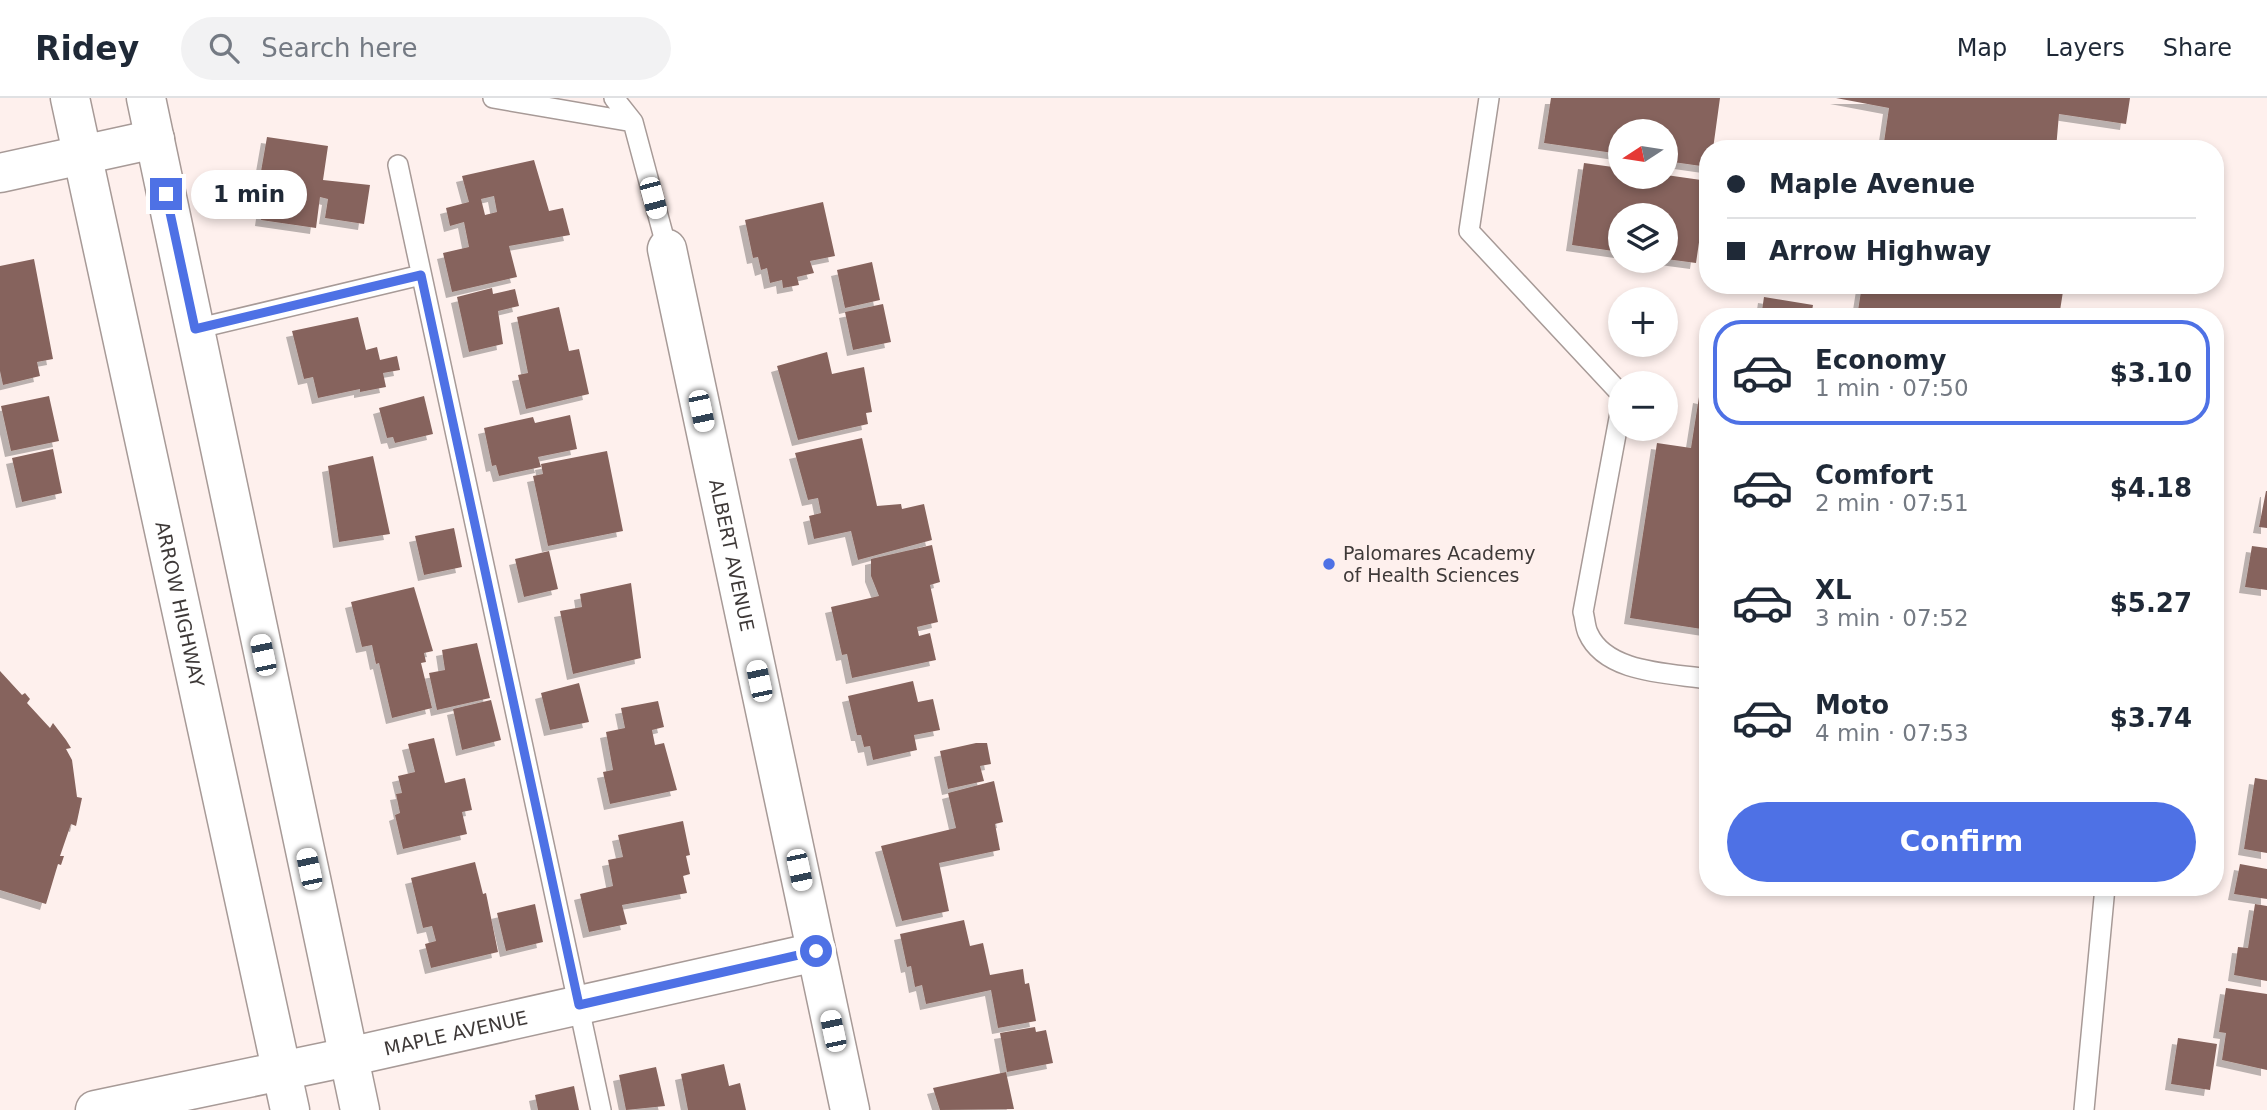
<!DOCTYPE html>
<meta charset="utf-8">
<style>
:root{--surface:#fff;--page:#f2f2f3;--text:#1f2937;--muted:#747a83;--line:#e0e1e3;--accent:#4e71e5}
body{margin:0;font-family:"DejaVu Sans",sans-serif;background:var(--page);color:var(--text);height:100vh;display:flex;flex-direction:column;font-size:26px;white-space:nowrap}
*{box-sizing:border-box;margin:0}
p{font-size:23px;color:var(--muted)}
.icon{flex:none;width:38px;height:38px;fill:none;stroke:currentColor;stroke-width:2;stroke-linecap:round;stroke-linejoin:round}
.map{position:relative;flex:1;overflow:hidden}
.panel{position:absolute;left:1699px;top:210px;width:525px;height:588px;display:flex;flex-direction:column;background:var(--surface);border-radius:28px;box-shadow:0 4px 10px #0003}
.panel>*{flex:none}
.hud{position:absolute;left:1699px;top:42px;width:525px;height:154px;border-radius:28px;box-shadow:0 4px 10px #0003;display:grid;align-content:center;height:154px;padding:0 28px;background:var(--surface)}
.needle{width:46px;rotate:258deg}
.controls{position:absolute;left:1608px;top:21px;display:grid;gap:14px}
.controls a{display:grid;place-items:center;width:70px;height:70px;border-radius:50%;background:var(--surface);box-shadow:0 4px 10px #0003;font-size:35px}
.end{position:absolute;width:32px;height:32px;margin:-16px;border:9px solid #4e71e5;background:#fff;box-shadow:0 0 0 4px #fff}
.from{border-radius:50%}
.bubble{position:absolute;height:49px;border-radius:24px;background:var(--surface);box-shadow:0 4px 10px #0003;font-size:23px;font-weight:700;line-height:49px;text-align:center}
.car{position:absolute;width:21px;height:42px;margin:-21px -10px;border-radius:9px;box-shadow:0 0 5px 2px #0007;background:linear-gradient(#fff 24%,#345 0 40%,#fff 0 76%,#345 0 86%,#fff 0)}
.hud b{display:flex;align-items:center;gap:24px;height:66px;font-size:26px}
.hud b+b{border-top:2px solid var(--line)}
.hud i{width:18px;height:18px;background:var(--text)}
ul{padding:12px 0 0;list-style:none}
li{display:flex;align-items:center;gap:21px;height:105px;margin:0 14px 10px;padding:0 14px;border:4px solid transparent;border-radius:28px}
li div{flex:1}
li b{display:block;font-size:26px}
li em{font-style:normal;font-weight:700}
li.current{border-color:var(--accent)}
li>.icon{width:63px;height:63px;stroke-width:1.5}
.action{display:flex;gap:14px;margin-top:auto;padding:14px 28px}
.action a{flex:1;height:80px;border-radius:42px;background:var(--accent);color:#fff;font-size:28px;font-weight:700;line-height:80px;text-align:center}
header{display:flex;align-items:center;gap:42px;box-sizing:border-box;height:98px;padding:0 35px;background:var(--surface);border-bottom:2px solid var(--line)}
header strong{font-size:33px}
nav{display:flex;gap:38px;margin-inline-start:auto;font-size:24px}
.search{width:490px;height:63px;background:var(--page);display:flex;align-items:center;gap:18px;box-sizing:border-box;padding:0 24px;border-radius:38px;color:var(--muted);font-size:26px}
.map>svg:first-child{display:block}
.building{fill:#86645d;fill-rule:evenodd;filter:url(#shadow)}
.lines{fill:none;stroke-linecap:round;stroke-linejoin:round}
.service-casing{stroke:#a79a97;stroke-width:22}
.minor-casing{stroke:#a79a97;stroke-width:41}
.primary-casing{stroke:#a79a97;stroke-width:41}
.service{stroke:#fff;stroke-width:19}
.minor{stroke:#fff;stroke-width:38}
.primary{stroke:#fff;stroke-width:38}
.route{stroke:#4e71e5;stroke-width:9}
.poi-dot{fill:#4e71e5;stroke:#fef0ed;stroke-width:2.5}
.labels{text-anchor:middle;stroke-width:7;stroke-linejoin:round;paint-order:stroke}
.poi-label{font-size:19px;fill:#3e3938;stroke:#fef0ed;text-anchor:start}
.street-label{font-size:19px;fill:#3e3938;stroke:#fef0ed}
</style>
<header>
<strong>Ridey</strong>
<div class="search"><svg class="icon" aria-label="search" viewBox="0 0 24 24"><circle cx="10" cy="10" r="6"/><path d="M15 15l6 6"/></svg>Search here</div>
<nav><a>Map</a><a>Layers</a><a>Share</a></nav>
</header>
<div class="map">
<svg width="2267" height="1012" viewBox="0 0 2267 1012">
<defs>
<filter id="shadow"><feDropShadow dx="-6" dy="6" stdDeviation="0" flood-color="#0004"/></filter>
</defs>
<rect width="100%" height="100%" fill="#fef0ed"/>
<path class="building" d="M1551,0H1720L1713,51H1708V69L1666,63V33H1620V56L1544,45Z
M1836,0H2130L2126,26L2059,16L2056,51H1883L1889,10Z
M267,39L328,48L323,82L370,87L364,126L325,120L328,101L320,99L316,130L261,122L267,80L260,79Z
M534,62L549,113L563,110L570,137L509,148L517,179L452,194L443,155L469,149L464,124L450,128L446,110L469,104L462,78ZM494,98L497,114L485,117L481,101Z
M1584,65L1620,70V79L1666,77L1708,83L1696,165L1666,161V117H1620V154L1572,147Z
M823,104L835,158L810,163L814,175L797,179L799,187L783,190L782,182L770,185L767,170L761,172L758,159L753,160L745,122Z
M34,161L53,261L37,264L40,278L3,287L0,273V168Z
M872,164L880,202L845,210L837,172Z
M1862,187H2064L2059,219H1857Z
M492,190L493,196L515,191L519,208L498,213L503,246L469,254L457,199Z
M1764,199L1813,207L1811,219H1761Z
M883,206L891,244L853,252L845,214Z
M559,209L569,253L579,251L589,296L526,311L518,277L528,275L517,219Z
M358,219L366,252L377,249L380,262L397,258L400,272L383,275L386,289L360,294V291L318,300L313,279L304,281L292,233Z
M827,254L832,276L864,269L872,314L866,315L868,326L798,342L777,268Z
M49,298L59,343L11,353L1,308Z
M424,298L433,336L395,345L393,339L387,340L379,310Z
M1699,299L1708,301V532L1630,520L1657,345L1691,350Z
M570,317L577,351L538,359L541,369L499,378L496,367L492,368L484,330L533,319L535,325Z
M862,340L877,408L901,406L902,411L924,406L932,442L858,462L851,433L814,441L809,418L821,415L818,400L808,402L795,355Z
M53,351L62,395L22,404L12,360Z
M607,353L623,433L548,448L533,378L543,376L541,366Z
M373,358L390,436L339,444L328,368Z
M2266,393H2267V430L2259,429Z
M454,430L462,469L424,477L415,438Z
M932,447L940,484L930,487L938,524L917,529L919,538L930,535L936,562L852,580L847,556L842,557L831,509L879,498L871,478V461Z
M2252,448L2267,450V492L2245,489Z
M549,453L558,491L524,499L515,461Z
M631,485L641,560L573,576L560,513L582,509L580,496Z
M414,489L433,553L424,555L426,564L421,565L432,610L392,620L379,565L376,566L372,547L362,549L351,504Z
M477,545L490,600L437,612L429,575L445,572L442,552Z
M0,573L22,597L25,595L30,601L27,605L50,630L53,625L66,642L71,650L66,651L72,662L77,699L82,700L76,728L71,726L60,758H64L61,767L58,766L46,806L0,792Z
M913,583L918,604L933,601L940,632L914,637L917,652L873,662L870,648L864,649L861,637H857L848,598Z
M579,585L589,624L550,632L541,595Z
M491,602L501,642L462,652L453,611Z
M658,603L664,629L652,632L655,647L664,645L677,692L610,706L603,674L613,672L606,634L625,630L621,610Z
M434,640L445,685L465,680L472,712L462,714L467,736L403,751L395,717L400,715L396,696L402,695L398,678L415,674L408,646Z
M976,645H987L991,666L980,668L984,683L948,691L940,653Z
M2255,680L2267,682V755L2244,751Z
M994,683L1003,724L995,726L1000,752L939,765L949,813L902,823L881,748L956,730L948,695Z
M683,723L690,757L686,758L690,776L683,778L687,795L622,807L627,826L589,834L580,796L613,788L608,762L623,759L618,737Z
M475,764L483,796L486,795L498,854L431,870L425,846L436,843L432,828L423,830L411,780Z
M2240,766L2267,771V801L2234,796Z
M535,806L543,844L506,853L497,815Z
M2255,806L2267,808V883L2234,877L2238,849L2248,850Z
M964,822L970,848L983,845L990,877L1023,871L1025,886L1029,885L1036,923L998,930L991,892L926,906L922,887L915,889L911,868L907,869L900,836Z
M2226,890L2267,896V972L2222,962L2226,935L2219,934Z
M1035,929L1036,934L1046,932L1053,965L1007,974L1000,935Z
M2178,940L2217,946L2210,992L2171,986Z
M724,966L729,988L740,985L746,1012H688L681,976Z
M656,969L665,1008L626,1012L619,977Z
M1006,974L1014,1011L940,1012L933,990Z
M574,988L579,1012H538L535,997Z"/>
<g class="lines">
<g class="service-casing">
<path id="service" d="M493,0L633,24
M614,0L633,24L667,151
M1489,0L1469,133L1620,295
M398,67L601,1012
M195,231L421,177
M1620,315L1583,514C1585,520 1585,529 1588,535C1606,576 1671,575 1708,581
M2084,1012L2105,789"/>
</g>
<g class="minor-casing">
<g id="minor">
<path d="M0,75L155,41"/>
<path id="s1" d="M667,151L850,1012"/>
<path id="s2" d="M95,1012L348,959L816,854"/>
</g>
</g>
<g class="primary-casing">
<g id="primary">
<path id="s3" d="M70,0L290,1012"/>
<path d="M146,0L360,1012"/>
</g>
</g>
<use href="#service" class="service"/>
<use href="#minor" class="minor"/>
<use href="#primary" class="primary"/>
</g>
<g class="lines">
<path class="route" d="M166,96L195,231L421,177L579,907L816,853"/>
</g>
<circle class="poi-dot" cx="1329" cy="466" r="7"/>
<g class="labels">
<g class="poi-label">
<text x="1343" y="462">Palomares Academy<tspan x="1343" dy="22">of Health Sciences</tspan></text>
</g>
<g class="street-label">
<text dy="7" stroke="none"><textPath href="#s1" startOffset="313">ALBERT AVENUE</textPath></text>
<text dy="7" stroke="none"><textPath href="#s3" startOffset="518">ARROW HIGHWAY</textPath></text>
<text dy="7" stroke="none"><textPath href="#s2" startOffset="369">MAPLE AVENUE</textPath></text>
</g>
</g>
</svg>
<div class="controls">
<a><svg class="needle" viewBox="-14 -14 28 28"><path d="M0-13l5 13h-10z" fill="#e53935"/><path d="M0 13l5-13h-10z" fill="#747a83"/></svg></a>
<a><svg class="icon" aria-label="layers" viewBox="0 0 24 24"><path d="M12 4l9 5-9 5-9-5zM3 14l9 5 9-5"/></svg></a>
<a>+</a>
<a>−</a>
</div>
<i class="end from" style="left:816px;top:853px"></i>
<i class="end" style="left:166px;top:96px"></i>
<div class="bubble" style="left:191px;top:72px;width:116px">1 min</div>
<i class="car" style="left:653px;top:100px;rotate:165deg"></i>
<i class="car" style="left:701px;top:313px;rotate:168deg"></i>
<i class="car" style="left:263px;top:557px;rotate:348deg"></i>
<i class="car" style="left:759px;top:583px;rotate:348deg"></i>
<i class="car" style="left:309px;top:771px;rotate:348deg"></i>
<i class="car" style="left:799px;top:772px;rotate:168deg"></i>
<i class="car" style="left:833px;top:933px;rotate:348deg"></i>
<div class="hud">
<b><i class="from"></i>Maple Avenue</b>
<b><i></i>Arrow Highway</b>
</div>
<section class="panel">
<ul>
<li class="current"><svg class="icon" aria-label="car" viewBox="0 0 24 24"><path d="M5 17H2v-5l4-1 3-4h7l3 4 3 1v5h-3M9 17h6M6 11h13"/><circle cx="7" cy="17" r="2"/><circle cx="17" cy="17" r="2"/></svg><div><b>Economy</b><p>1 min · 07:50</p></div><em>$3.10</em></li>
<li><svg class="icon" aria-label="car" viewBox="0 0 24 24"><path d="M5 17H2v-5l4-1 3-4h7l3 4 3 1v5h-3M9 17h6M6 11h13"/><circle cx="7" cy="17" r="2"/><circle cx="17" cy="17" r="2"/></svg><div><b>Comfort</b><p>2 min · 07:51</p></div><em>$4.18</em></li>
<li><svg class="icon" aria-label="car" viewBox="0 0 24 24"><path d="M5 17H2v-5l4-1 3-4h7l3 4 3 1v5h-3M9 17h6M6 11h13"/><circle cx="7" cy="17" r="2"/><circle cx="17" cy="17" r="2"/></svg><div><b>XL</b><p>3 min · 07:52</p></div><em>$5.27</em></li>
<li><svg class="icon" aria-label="car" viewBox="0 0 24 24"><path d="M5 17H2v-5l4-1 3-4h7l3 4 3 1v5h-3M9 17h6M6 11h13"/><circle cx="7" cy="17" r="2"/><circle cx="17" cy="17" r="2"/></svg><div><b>Moto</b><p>4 min · 07:53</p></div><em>$3.74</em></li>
</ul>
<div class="action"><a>Confirm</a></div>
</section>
</div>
